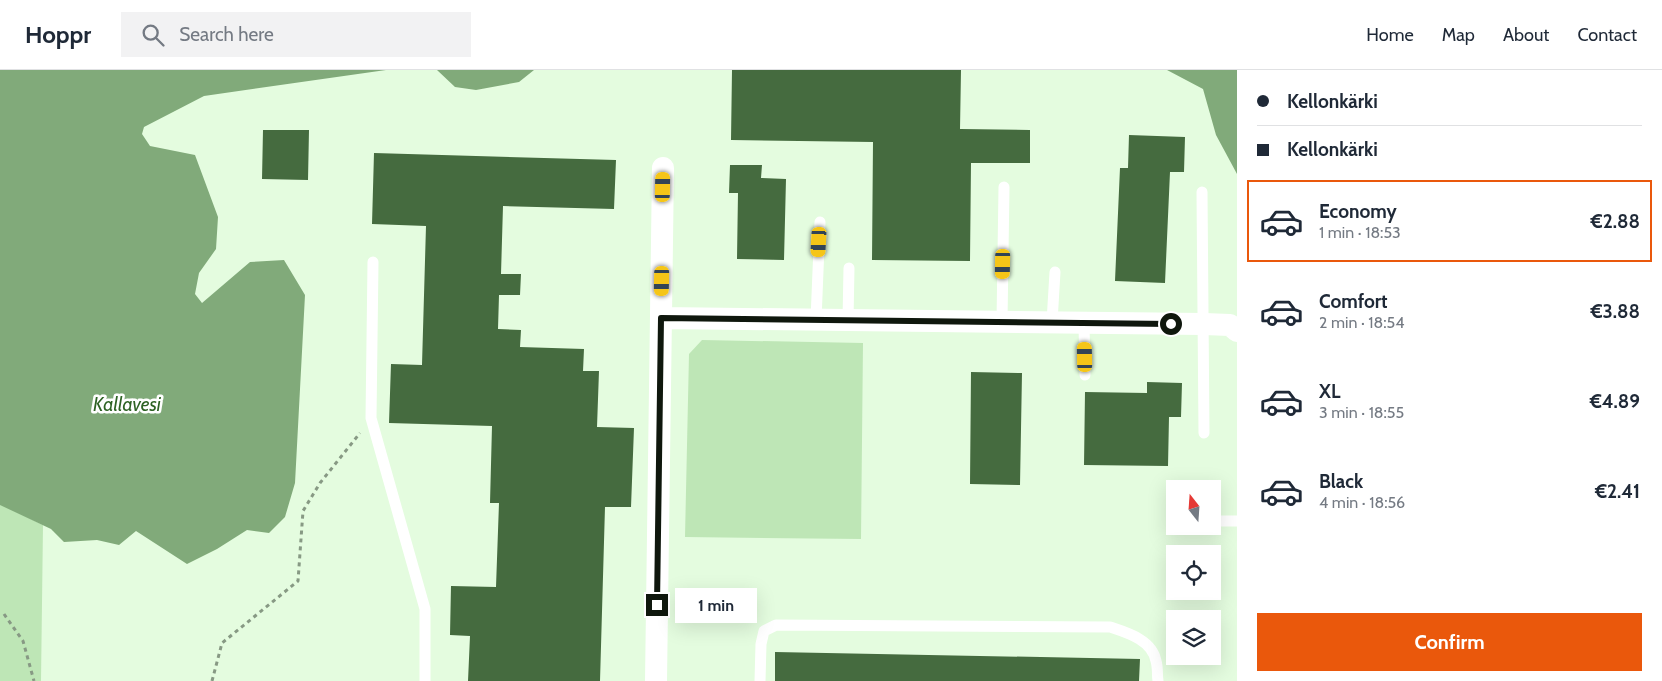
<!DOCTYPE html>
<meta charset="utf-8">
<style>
:root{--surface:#fff;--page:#f2f2f3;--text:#1f2937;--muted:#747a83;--line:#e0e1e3;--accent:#ea580c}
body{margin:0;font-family:Cabin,sans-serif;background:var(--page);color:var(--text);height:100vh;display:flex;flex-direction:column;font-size:19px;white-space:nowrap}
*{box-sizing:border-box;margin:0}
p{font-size:16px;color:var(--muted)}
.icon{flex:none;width:28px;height:28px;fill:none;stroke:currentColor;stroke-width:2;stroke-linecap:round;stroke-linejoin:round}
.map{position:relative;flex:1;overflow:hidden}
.drawer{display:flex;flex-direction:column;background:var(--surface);width:425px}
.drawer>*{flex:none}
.guide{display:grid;align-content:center;height:110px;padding:0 20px;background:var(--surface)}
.needle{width:32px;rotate:343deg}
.tools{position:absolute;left:1166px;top:410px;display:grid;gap:10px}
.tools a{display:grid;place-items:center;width:55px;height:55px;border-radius:0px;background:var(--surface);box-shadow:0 5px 20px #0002;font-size:25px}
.end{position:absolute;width:22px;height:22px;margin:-11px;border:6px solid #0f170d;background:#fff;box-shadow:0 0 0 2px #fff}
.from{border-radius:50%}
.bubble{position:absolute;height:35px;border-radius:0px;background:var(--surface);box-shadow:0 5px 20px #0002;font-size:16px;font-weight:800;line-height:35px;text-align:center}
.car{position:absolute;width:15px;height:30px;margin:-15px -8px;border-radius:6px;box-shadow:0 0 4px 1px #0007;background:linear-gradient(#f5c518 24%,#345 0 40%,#f5c518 0 76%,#345 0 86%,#f5c518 0)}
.guide b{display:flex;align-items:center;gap:18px;height:48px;font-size:19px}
.guide b+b{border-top:1px solid var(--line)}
.guide i{width:12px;height:12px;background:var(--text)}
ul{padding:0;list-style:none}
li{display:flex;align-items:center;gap:15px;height:82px;margin:0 10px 8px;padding:0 10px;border:2px solid transparent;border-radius:0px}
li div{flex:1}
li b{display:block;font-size:19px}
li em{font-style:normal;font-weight:800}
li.on{border-color:var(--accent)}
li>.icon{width:45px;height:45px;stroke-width:1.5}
.cta{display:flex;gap:10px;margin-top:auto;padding:10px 20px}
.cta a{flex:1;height:58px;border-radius:0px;background:var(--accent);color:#fff;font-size:20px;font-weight:800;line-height:58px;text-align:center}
header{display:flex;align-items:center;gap:30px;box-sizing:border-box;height:70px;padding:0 25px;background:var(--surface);border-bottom:1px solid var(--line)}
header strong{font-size:24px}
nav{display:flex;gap:28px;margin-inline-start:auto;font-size:18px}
.search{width:350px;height:45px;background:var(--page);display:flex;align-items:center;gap:12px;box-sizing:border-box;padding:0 18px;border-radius:0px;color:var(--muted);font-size:19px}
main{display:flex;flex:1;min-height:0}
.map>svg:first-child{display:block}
.green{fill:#bee6b6}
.water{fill:#81aa7a}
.building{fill:#456b3f}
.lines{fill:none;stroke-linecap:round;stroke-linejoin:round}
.path{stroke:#879984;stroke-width:3;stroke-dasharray:4 4;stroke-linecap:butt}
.service{stroke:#fff;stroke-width:11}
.minor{stroke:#fff;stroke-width:22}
.route{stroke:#0f170d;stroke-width:6}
.labels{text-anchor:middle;stroke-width:5;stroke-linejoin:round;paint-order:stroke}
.water-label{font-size:19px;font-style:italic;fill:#2e6324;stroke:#fff}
</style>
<header>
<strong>Hoppr</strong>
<div class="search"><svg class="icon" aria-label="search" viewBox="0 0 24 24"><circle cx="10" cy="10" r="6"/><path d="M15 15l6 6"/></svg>Search here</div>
<nav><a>Home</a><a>Map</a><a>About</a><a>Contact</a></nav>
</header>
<main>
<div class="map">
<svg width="1237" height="611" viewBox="0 0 1237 611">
<rect width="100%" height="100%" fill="#e4fcdf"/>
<path class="green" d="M702,270L863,273L861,469L685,467L689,284Z
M0,434L43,455L41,611H0Z"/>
<path class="water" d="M0,0H386L204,26L144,57L142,64L150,76L195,85L218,147L216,179L199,203L195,224L202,233L250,192L284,190L305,225L295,413L285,447L269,463L247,460L217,479L187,494L136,461L119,475L97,470L64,472L51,459L0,435Z
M437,0H534L519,12L476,20L455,17Z
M1167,0H1237V104L1216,65L1203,19Z"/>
<path class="building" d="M732,0H961L960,59L1030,60V93H971L970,191L872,190L873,72L731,70Z
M263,60H309L308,110L262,109Z
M1129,65L1185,67L1184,102H1170L1165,213L1115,211L1120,98H1128Z
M374,83L616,90L614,139L503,136L501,204H521L520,225H499L498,259L521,260L520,277L584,279L583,301H599L597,357L634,358L631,437H605L600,611H468L470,566L450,565L451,516L496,517L499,433H490L492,356L389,353L391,294L422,295L426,156L372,154Z
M730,95H762L761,108L786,109L784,190L737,189L738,123H729Z
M971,302L1022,303L1020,415L970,414Z
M1147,312L1182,313L1181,347H1169L1168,396L1084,395L1085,322L1147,323Z
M775,582L1140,589L1139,611H775Z"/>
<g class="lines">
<path class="path" d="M4,544L23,571L34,611
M212,611L222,573L298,511L303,441L320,413L360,363"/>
<path class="service" d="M1202,122L1204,363
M373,192L371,348L425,539V611
M816,250L820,152
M848,250L849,198
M1002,252L1004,117
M1052,252L1055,202
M1084,253L1085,305
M1212,451H1237
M760,611L761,574L764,561L776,555L1110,557C1128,563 1152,570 1156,591C1158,597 1157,605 1158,611"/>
<path class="minor" d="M661,248L1204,254L1230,255L1237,261
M656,611L663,98"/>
</g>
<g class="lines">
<path class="route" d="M657,535L661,248L1171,254"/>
</g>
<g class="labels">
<g class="water-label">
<text x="127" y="341">Kallavesi</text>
</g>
</g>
</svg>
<div class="tools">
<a><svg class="needle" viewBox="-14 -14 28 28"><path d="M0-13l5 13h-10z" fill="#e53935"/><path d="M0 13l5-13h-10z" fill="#747a83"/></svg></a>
<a><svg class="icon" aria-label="locate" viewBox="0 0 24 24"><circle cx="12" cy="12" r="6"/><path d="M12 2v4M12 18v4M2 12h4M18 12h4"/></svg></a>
<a><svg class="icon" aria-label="layers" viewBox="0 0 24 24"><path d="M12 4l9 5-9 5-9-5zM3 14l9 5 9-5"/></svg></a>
</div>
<i class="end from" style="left:1171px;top:254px"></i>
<i class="end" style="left:657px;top:535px"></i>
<div class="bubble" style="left:675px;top:518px;width:82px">1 min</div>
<i class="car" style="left:663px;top:117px;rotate:1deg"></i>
<i class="car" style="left:819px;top:172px;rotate:183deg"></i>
<i class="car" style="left:1003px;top:194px;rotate:181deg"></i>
<i class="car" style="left:662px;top:211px;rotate:181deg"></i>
<i class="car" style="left:1085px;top:287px;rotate:359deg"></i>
</div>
<section class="drawer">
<div class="guide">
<b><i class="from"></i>Kellonkärki</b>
<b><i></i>Kellonkärki</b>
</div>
<ul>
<li class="on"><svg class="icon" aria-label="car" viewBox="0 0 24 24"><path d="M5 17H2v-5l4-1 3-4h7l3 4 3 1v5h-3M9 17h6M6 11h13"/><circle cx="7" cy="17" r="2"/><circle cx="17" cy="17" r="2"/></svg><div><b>Economy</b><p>1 min · 18:53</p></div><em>€2.88</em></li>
<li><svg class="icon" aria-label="car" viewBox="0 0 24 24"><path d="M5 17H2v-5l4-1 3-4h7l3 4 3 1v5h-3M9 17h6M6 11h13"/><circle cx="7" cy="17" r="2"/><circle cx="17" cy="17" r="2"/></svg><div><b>Comfort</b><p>2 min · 18:54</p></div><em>€3.88</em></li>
<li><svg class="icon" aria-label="car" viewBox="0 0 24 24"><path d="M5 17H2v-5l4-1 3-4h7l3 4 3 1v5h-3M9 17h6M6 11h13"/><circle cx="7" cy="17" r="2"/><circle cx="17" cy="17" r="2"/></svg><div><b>XL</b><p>3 min · 18:55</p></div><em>€4.89</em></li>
<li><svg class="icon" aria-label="car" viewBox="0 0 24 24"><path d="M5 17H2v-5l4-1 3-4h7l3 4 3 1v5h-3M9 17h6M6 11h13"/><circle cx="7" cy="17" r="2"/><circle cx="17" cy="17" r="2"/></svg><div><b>Black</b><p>4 min · 18:56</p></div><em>€2.41</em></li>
</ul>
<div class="cta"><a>Confirm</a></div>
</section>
</main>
